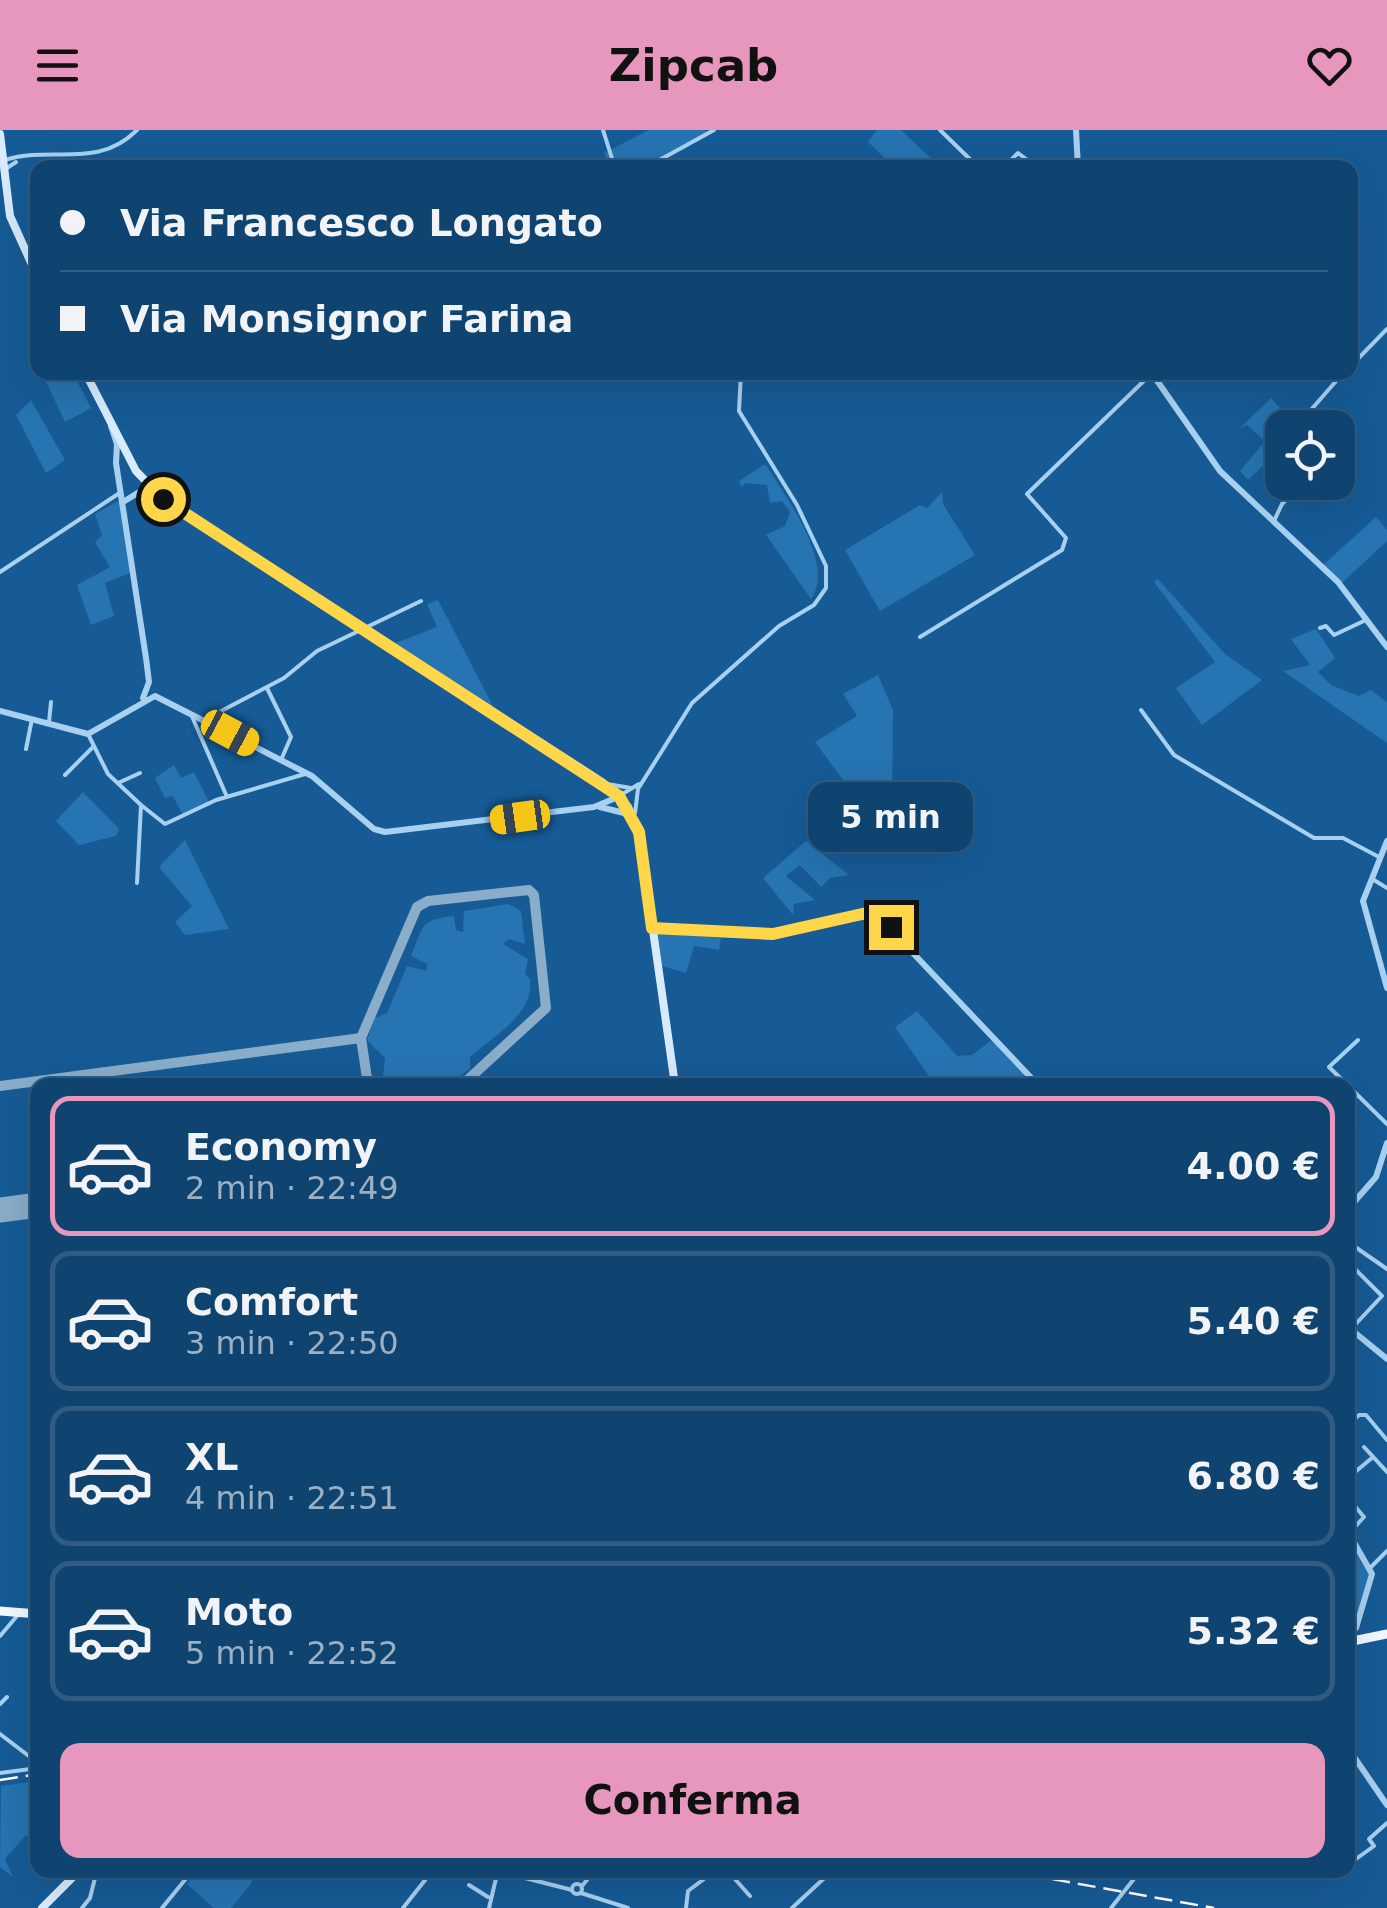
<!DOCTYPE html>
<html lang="it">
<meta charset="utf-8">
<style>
:root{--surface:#104470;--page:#194b75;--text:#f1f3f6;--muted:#9cb0c3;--line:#305c83;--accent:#e797bd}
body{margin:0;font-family:"DejaVu Sans",sans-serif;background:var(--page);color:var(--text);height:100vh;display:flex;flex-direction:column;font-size:38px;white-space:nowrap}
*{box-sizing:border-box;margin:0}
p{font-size:32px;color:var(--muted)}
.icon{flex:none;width:55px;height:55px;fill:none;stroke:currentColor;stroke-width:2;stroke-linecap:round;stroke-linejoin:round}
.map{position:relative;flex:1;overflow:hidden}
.sheet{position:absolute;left:30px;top:948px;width:1325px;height:800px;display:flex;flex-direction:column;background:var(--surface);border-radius:20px;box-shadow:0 10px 40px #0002,0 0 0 2px var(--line)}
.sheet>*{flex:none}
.top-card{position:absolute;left:30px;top:30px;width:1328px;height:220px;border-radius:20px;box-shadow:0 10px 40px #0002,0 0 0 2px var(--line);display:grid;align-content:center;height:220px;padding:0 30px;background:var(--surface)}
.buttons{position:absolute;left:1265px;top:280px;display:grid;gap:20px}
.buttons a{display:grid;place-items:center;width:90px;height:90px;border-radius:20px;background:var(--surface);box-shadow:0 10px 40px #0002,0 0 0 2px var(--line);font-size:50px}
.end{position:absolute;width:45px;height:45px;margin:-22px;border:12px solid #ffd54a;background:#111;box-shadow:0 0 0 5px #111}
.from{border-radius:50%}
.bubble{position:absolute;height:70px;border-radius:20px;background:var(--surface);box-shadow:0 10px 40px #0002,0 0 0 2px var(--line);font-size:32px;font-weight:800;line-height:70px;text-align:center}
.car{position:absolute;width:30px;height:60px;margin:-30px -15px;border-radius:12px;box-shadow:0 0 8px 2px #0007;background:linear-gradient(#f5c518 24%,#345 0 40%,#f5c518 0 76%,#345 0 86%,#f5c518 0)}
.top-card b{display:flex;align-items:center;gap:35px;height:95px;font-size:38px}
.top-card b+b{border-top:2px solid var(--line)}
.top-card i{width:25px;height:25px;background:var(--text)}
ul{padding:18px 0 0;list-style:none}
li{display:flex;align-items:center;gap:30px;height:140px;margin:0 20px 15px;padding:0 10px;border:5px solid var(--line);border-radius:20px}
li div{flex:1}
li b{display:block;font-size:38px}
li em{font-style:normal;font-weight:800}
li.on{border-color:var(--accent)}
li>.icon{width:90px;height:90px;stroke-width:1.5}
.button{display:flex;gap:20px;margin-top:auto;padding:20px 30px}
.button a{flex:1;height:115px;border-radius:20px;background:var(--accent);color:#111;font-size:40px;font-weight:800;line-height:115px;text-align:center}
header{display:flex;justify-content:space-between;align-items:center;height:130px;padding:0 30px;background:var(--accent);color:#111;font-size:45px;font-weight:800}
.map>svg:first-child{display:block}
.green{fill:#2674b2}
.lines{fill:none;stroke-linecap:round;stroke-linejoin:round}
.taxiway{stroke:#8aadca;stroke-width:10}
.runway{stroke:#8aadca;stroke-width:25}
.minor{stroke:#a8d1f1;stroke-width:4}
.tertiary{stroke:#a8d1f1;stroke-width:6}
.secondary{stroke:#d7ebfc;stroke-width:8}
.primary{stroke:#f2f9ff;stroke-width:9}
.rail{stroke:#fff;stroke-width:2.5;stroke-dasharray:18 8;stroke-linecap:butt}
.route{stroke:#ffd54a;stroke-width:12}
</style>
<header><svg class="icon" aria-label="menu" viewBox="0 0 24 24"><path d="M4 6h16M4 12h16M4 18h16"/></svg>Zipcab<svg class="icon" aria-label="heart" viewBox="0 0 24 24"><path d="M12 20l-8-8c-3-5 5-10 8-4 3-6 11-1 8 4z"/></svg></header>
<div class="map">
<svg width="1387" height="1778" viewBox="0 0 1387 1778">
<rect width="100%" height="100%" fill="#165b96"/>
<path class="green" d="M649,0H704L708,4L646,37H611L604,23Z
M877,0H901L940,37H894L868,12Z
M63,243H73L91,278L65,292L46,252Z
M1271,268L1297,297L1282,298V318L1248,350L1240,341L1265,311L1247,295L1240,298Z
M31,270L65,330L46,343L16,285Z
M765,334C786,366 836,434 811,469L766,405L785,396L790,382L782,371L770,373L767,355L745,353L742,357L739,351Z
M942,362L943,374L975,425L880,481L845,420L920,375L927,378Z
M122,369L130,443L105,453L114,486L91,495L77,455L110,437L95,412L102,405L95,384Z
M1376,387L1387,400V411L1342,453L1323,435Z
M1158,449L1225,524L1262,550L1202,595L1176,558L1215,532L1154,452Z
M438,470L496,582L393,514L437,497L427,474Z
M1316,499L1335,528L1318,542L1331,555L1358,566L1371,560L1387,572V613L1283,541L1310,535L1291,509Z
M878,545L893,580L892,682L859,705L871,688L815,612L857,586L843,564Z
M174,635L181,648L194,642L210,674L183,685L173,666L165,668L155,648Z
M83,662L119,699L116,706L79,715L56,691Z
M185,710L229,799L185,805L175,792L192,776L159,737Z
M806,711L849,745L830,748L821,757L800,735L786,746L815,770L794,774L793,785L763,748Z
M508,774L521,781L525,814L509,809L503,814L528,829L525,844L530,849C534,885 496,904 470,927V938L451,955H382L385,928L367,910L375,888L387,883L407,836L427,841V834L411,826C424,794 420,790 454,786L456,800L463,802L464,781Z
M657,803L721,808L719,820L694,816L686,843L662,836Z
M917,881L957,926L972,925L992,910L1028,948L1020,955H935L895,897Z
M1348,1411L1369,1445L1356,1491L1348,1485Z
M37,1651V1711L26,1705L5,1729L13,1747L0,1737L1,1656Z
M199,1740L248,1743L254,1742L251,1754L231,1778H214L187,1754Z"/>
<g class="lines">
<path class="taxiway" d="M361,908L417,777L428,771L529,760L534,765L546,878L462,955
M0,956L361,908L368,955"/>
<path class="runway" d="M0,1080L38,1075"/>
<path class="minor" d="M603,0L615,38
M940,0L979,38
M5,30C53,15 97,40 137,0
M7,38L16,32
M645,38L714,0
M1003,38L1018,23L1038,38
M1350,237L1387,199
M1301,298L1303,289L1344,242
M1274,391L1282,374L1304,352
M0,442L121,362
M1320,498L1326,496L1334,505L1366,490
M920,507L1062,420L1066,408L1027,364L1151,244
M267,558L291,607L281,630
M1141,580L1174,625L1314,708H1343L1379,727
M191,584L227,667
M204,590L284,548L317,521L421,471
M49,592L51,572
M88,604L108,644L141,675L137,753
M26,619L32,589
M65,645L93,617
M118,653L140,643
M607,654L631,658
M619,666L639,654
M141,675L165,694L216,670L305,644
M635,683L638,659L692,573L779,496L814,475L826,458V436L797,375L739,281L741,242
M1374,750L1387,758
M1358,910L1329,937L1387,994
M1348,1112L1387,1139
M1351,1199L1382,1166L1354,1138
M1348,1295L1359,1285H1366L1387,1310
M1364,1317L1387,1342
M1348,1348L1373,1327
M1348,1368L1364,1387L1351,1401
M30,1430L38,1420
M1370,1438L1387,1421
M0,1506L17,1486
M0,1574L7,1567
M0,1604L38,1633
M0,1643L38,1638
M1349,1712L1356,1729L1374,1716L1369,1709L1387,1693
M462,1740H463
M467,1740L495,1745
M727,1740L750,1766
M498,1741L572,1760
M572 1759a5 5 0 1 1 10 0a5 5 0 1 1-10 0Z
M469,1755L488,1767
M582,1756L595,1740
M581,1763L628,1778
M82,1778L90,1768L97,1740
M162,1778L193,1740
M403,1778L433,1740
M489,1778L498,1740
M686,1778L688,1761L716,1740
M792,1778L833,1740
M1111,1778L1141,1740"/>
<path class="tertiary" d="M1076,0L1078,38
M1151,242L1220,341L1338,452L1387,517
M111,296L117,314L116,333L146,528L149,552L143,568
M123,372L149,356
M0,581L88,604L155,566L312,646L374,699L385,702L594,677L618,667
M600,677L624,683L634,691
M1387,711L1363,771L1387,858
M652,797L773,804L876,784L1038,955
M1348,1079L1376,1047L1387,1013
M1348,1197L1387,1229
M1348,1402L1372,1444L1356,1498
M1348,1618L1387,1675"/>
<path class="secondary" d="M0,4L10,86L38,148
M85,242L136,341L163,369L602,652L628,677L639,702L675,955
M42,1778L80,1740"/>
<path class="primary" d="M0,1481L38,1484
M1348,1512L1387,1504"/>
<path class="rail" d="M0,1650L38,1644
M1001,1740L1214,1778"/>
</g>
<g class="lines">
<path class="route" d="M163,369L619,666L639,702L652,798L773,804L871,782L891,797"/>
</g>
</svg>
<div class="buttons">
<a><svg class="icon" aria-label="locate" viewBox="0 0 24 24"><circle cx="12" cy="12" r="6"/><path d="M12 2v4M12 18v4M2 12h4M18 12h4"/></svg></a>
</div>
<i class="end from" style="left:163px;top:369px"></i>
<i class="end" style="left:891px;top:797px"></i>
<div class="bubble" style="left:808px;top:652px;width:165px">5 min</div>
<i class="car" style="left:230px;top:603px;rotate:118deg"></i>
<i class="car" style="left:520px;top:687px;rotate:262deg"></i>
<div class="top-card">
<b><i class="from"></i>Via Francesco Longato</b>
<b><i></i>Via Monsignor Farina</b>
</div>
<section class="sheet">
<ul>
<li class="on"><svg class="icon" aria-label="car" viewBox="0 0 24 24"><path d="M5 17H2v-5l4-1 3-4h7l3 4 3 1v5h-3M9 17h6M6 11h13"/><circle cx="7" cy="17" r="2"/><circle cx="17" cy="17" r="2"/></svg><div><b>Economy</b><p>2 min · 22:49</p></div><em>4.00 €</em></li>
<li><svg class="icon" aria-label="car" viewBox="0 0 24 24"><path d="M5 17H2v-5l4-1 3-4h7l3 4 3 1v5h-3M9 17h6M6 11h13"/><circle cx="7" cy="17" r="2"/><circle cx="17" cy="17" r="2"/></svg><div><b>Comfort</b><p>3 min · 22:50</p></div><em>5.40 €</em></li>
<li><svg class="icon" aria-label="car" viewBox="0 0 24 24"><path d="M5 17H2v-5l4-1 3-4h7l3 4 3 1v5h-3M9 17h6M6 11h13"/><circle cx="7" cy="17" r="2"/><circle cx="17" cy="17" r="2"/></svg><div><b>XL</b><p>4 min · 22:51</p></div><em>6.80 €</em></li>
<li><svg class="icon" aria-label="car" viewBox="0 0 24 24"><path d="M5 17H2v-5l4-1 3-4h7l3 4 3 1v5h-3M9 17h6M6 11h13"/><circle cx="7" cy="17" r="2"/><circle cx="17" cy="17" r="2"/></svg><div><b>Moto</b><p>5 min · 22:52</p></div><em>5.32 €</em></li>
</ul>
<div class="button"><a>Conferma</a></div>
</section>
</div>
